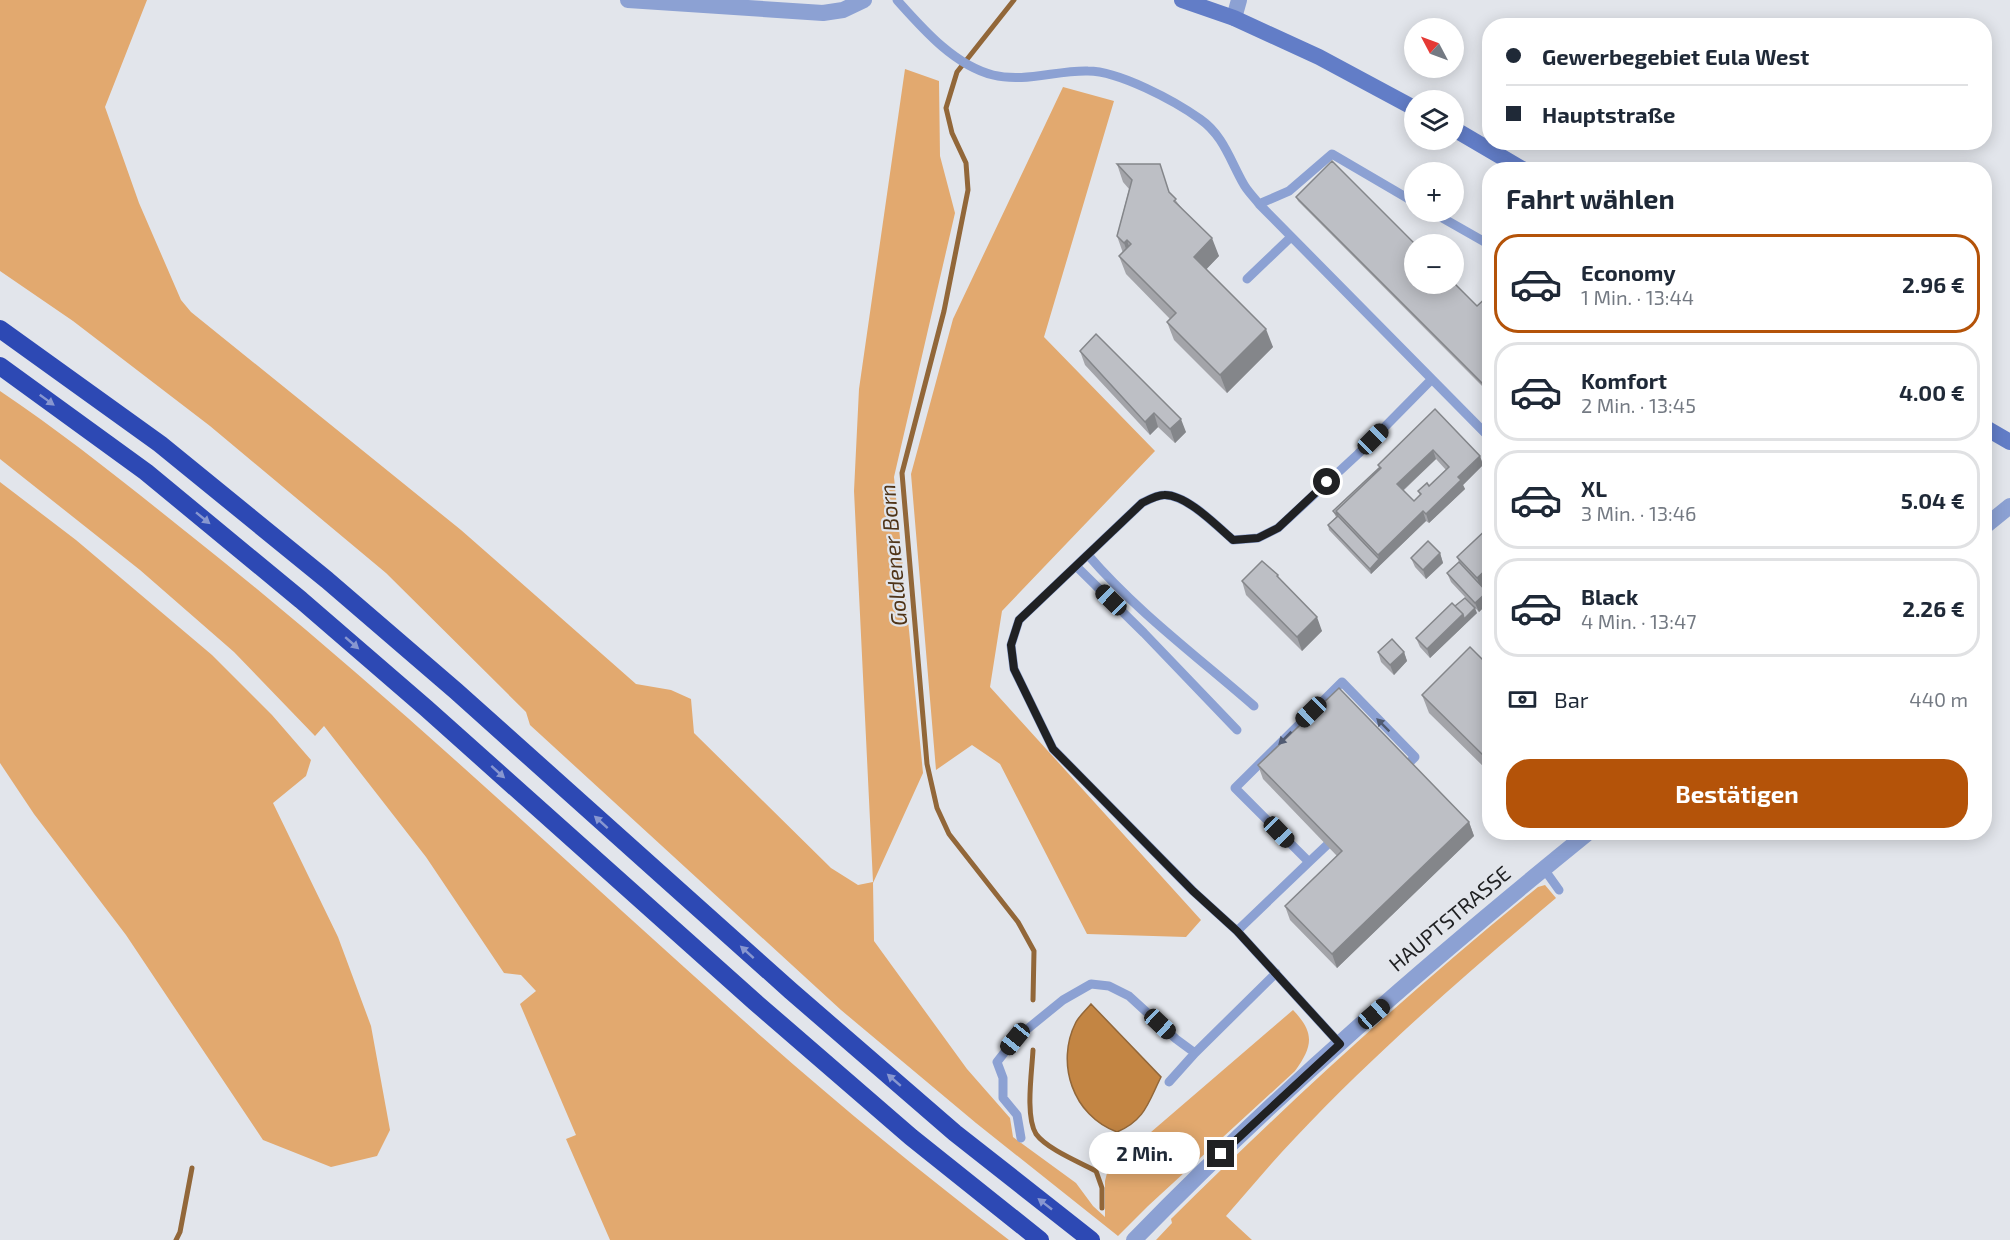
<!DOCTYPE html>
<html lang="de">
<meta charset="utf-8">
<style>
:root{--surface:#fff;--page:#f2f2f3;--text:#1f2937;--muted:#747a83;--line:#e0e1e3;--accent:#b45309}
body{margin:0;font-family:"Exo 2",sans-serif;background:var(--page);color:var(--text);height:100vh;display:flex;flex-direction:column;font-size:22px;white-space:nowrap}
*{box-sizing:border-box;margin:0}
p{font-size:20px;color:var(--muted)}
.icon{flex:none;width:33px;height:33px;fill:none;stroke:currentColor;stroke-width:2;stroke-linecap:round;stroke-linejoin:round}
.map{position:relative;flex:1;overflow:hidden}
.drawer{position:absolute;left:1482px;top:162px;width:510px;height:678px;display:flex;flex-direction:column;background:var(--surface);border-radius:24px;box-shadow:0 3px 15px #0003}
.drawer>*{flex:none}
.top-card{position:absolute;left:1482px;top:18px;width:510px;height:132px;border-radius:24px;box-shadow:0 3px 15px #0003;display:grid;align-content:center;height:132px;padding:0 24px;background:var(--surface)}
.needle{width:39px;rotate:311deg}
.buttons{position:absolute;left:1404px;top:18px;display:grid;gap:12px}
.buttons a{display:grid;place-items:center;width:60px;height:60px;border-radius:50%;background:var(--surface);box-shadow:0 3px 15px #0003;font-size:30px}
.end{position:absolute;width:27px;height:27px;margin:-14px;border:8px solid #202123;background:#fff;box-shadow:0 0 0 3px #fff}
.from{border-radius:50%}
.bubble{position:absolute;height:42px;border-radius:21px;background:var(--surface);box-shadow:0 3px 15px #0003;font-size:20px;font-weight:700;line-height:42px;text-align:center}
.car{position:absolute;width:18px;height:36px;margin:-18px -9px;border-radius:8px;box-shadow:0 0 4px 2px #0007;background:linear-gradient(#222 24%,#8ab4d8 0 40%,#222 0 76%,#8ab4d8 0 86%,#222 0)}
.top-card b{display:flex;align-items:center;gap:21px;height:57px;font-size:22px}
.top-card b+b{border-top:2px solid var(--line)}
.top-card i{width:15px;height:15px;background:var(--text)}
ul{padding:0;list-style:none}
li{display:flex;align-items:center;gap:18px;height:99px;margin:0 12px 9px;padding:0 12px;border:3px solid var(--line);border-radius:24px}
li div{flex:1}
li b{display:block;font-size:22px}
li em{font-style:normal;font-weight:700}
li.selected{border-color:var(--accent)}
li>.icon{width:54px;height:54px;stroke-width:1.5}
h2{padding:0 24px;font-size:27px;line-height:72px}
.pay{display:flex;align-items:center;gap:15px;height:66px;padding:0 24px;font-size:22px}
.pay p{margin-inline-start:auto}
.primary-button{display:flex;gap:12px;margin-top:auto;padding:12px 24px}
.primary-button a{flex:1;height:69px;border-radius:24px;background:var(--accent);color:#fff;font-size:24px;font-weight:700;line-height:69px;text-align:center}
.map>svg:first-child{display:block}
.green{fill:#e2a96f}
.water{fill:#c38543;stroke:#926739;stroke-width:1.5}
.lines{fill:none;stroke-linecap:round;stroke-linejoin:round}
.stream{stroke:#926739;stroke-width:5}
.service{stroke:#8ca1d3;stroke-width:9}
.minor{stroke:#8ca1d3;stroke-width:16}
.tertiary{stroke:#8ca1d3;stroke-width:16}
.secondary{stroke:#627dc7;stroke-width:16}
.motorway{stroke:#2d49b4;stroke-width:18}
.wall{fill:#a3a4a9;fill-rule:evenodd}
.shaded-wall{fill:#84868a}
.building{fill:#bdbfc5;stroke:#84868a;stroke-width:1.5;fill-rule:evenodd}
.oneway{fill:#8897d0}
.oneway2{fill:#515b72}
.route{stroke:#202123;stroke-width:8}
.labels{text-anchor:middle;stroke-width:4.5;stroke-linejoin:round;paint-order:stroke}
.street-label{font-size:21px;fill:#202123;stroke:#e2e5eb}
.water-label{font-size:22px;font-style:italic;fill:#4f3418;stroke:#e2e5eb}
</style>
<div class="map">
<svg width="2010" height="1240" viewBox="0 0 2010 1240">
<rect width="100%" height="100%" fill="#e2e5eb"/>
<path class="green" d="M0,0H147L105,107L139,203L181,300L191,312L461,530L636,684L671,690L691,699L694,733L831,868L858,885L873,882L854,491L859,389L905,69L939,81L940,156L955,213L894,477L923,773L873,883L874,941L967,1069L1010,1118L1013,1137L1076,1183L1093,1206L1105,1217V1181L1108,1169L1293,1010C1315,1033 1313,1046 1295,1071L1148,1206L1118,1236L976,1123L841,1010L530,725L526,712L386,573L210,426L73,321L0,271Z
M1063,87L1114,101L1044,337L1155,451L1002,611L990,687L1201,920L1186,937L1087,934L1000,764L972,745L936,770L911,474L953,319Z
M0,391C64,434 125,483 185,531C383,687 565,862 753,1029C836,1103 922,1173 1009,1240H610L566,1139L576,1135L520,1004L536,991L521,975L504,973L426,857L324,726L315,736L234,652L140,570L0,459Z
M0,482L76,540L212,655L272,715L311,760L306,776L273,803L338,937L371,1026L390,1130L377,1156L331,1167L263,1140L126,935L34,814L0,763Z
M1545,885L1556,898C1466,974 1376,1052 1295,1138C1271,1163 1249,1190 1226,1216L1252,1240H1156L1172,1223L1171,1219C1288,1103 1409,991 1538,887Z"/>
<path class="water" d="M1091,1004L1161,1077C1148,1103 1145,1120 1117,1132C1073,1116 1055,1063 1076,1022C1080,1015 1087,1009 1091,1004Z"/>
<g class="lines">
<path class="stream" d="M1014,0L957,72L946,108L952,133L966,163L968,190L944,311L902,473L927,764L937,808L949,834L1018,922L1034,951L1033,1000
M1033,1050C1032,1071 1025,1116 1036,1134C1047,1149 1079,1162 1096,1171L1102,1188V1208
M176,1240L180,1232L192,1168"/>
<path class="service" d="M897,0C923,29 954,65 993,75C1024,83 1057,70 1088,71C1119,71 1175,101 1200,119C1223,135 1230,160 1243,183C1247,191 1254,197 1259,204L1490,438
M1259,204L1289,191L1332,154L1414,202
M1432,212L1490,245
M1247,279L1291,237
M1088,555C1137,612 1198,657 1254,706
M1077,567L1144,633L1237,730
M1327,845L1309,862L1235,788L1342,682L1415,757L1406,766
M1544,869L1559,890
M1237,931L1309,862
M1340,1044L1237,931L1193,891L1053,749L1014,669L1011,645L1019,620L1142,503C1148,500 1157,495 1164,495C1186,494 1217,526 1233,540L1258,538L1278,528L1358,454L1431,380
M1169,1082L1195,1053L1276,973
M1021,1138L1017,1115L1003,1098V1078L997,1062L1015,1039L1063,1000L1091,984L1109,986L1129,996L1176,1039L1195,1053"/>
<path class="minor" d="M628,0L823,13L843,10L864,0
M1234,18L1239,0"/>
<path class="tertiary" d="M1984,527L2010,506
M1134,1240C1276,1094 1431,960 1589,832"/>
<path class="secondary" d="M1182,0L1234,18L1319,57L1414,108
M1454,129L1524,170
M1984,427L2010,442"/>
<path class="motorway" d="M0,329L160,444L327,580L456,691L791,991L955,1133L1091,1240
M0,366L146,472L301,600L426,708L755,1002L911,1137L1040,1240"/>
</g>
<path class="wall" d="M1117,164L1170,193L1219,256L1206,269L1273,347L1227,393L1174,340L1167,322L1170,319L1126,274L1119,256L1123,253L1117,236L1129,189L1123,182Z
M1296,197L1477,306L1490,294V394L1298,201Z
M1080,351L1186,432L1175,443L1158,427L1150,435L1085,365Z
M1435,409L1480,456L1483,465L1463,485L1465,489L1429,523L1426,521L1371,574L1329,530L1328,525L1336,517L1333,511L1380,469L1378,465ZM1436,459L1446,470L1429,486L1418,491L1420,495L1414,501L1403,491Z
M1490,526V584L1484,589L1487,592L1490,601L1479,612L1451,582L1447,573L1459,562L1457,557Z
M1440,553L1443,563L1426,579L1415,567L1411,558Z
M1278,575L1279,579L1322,631L1302,651L1246,595L1242,581Z
M1455,606L1477,613L1430,658L1420,647L1416,638Z
M1378,652H1404L1407,661L1394,675L1381,662Z
M1490,653V773L1429,713L1422,695L1483,660Z
M1258,765L1469,822L1474,836L1337,968L1290,920L1285,906L1337,856L1263,779Z"/>
<path class="shaded-wall" d="M1212,238L1219,256L1201,275L1194,257Z
M1127,240L1133,258L1130,261L1124,243Z
M1266,329L1273,347L1227,393L1220,375Z
M1154,413L1158,427L1150,435L1145,422Z
M1181,419L1186,432L1175,443L1170,429Z
M1433,450L1436,459L1400,493L1397,484Z
M1480,456L1483,465L1463,485L1465,489L1429,523L1426,514L1458,477Z
M1423,511L1426,521L1371,574L1370,569L1379,559L1378,555Z
M1440,553L1443,563L1426,579L1423,570Z
M1490,566V584L1482,592L1477,578Z
M1487,592L1490,601L1479,612L1475,603Z
M1475,608L1477,613L1430,658L1427,649L1463,614Z
M1317,617L1322,631L1302,651L1297,637Z
M1404,652L1407,661L1394,675L1390,665Z
M1469,822L1474,836L1337,968L1332,954Z"/>
<path class="building" d="M1332,161L1415,244L1414,284L1454,283L1477,306L1490,294V391L1296,197Z
M1117,164H1160L1169,192L1176,199L1174,201L1212,238L1194,257L1266,329L1220,375L1167,322L1176,313L1119,256L1131,244L1127,240L1124,243L1117,236L1132,180Z
M1096,334L1181,419L1170,429L1154,413L1145,422L1080,351Z
M1435,409L1480,456L1458,477L1461,480L1426,514L1423,511L1378,555L1336,511L1381,468L1378,465ZM1433,450L1449,467L1429,486L1427,483L1418,491L1421,494L1414,501L1397,484Z
M1379,468L1380,469L1336,511L1338,516L1333,511Z
M1338,516L1379,559L1370,569L1328,525Z
M1490,526V566L1477,578L1457,557Z
M1428,541L1440,553L1423,570L1411,558Z
M1262,561L1278,575L1277,576L1317,617L1297,637L1242,581Z
M1459,562L1487,592L1475,603L1447,573Z
M1465,598L1475,608L1464,619L1463,614L1455,606Z
M1452,603L1463,614L1427,649L1416,638Z
M1392,639L1404,652L1390,665L1378,652Z
M1470,647L1483,660L1490,653V762L1422,695Z
M1339,688L1469,822L1332,954L1285,906L1342,851L1258,765Z"/>
<defs><path id="oneway-solid" d="M-6-.8H1V-3.2L6.5 0L1 3.2V.8H-6Z" transform="scale(1.5)"/></defs>
<g class="oneway">
<use href="#oneway-solid" transform="translate(47 400) rotate(36)"/>
<use href="#oneway-solid" transform="translate(203 518) rotate(39)"/>
<use href="#oneway-solid" transform="translate(352 643) rotate(41)"/>
<use href="#oneway-solid" transform="translate(498 772) rotate(42)"/>
<use href="#oneway-solid" transform="translate(601 822) rotate(-138)"/>
<use href="#oneway-solid" transform="translate(747 952) rotate(-138)"/>
<use href="#oneway-solid" transform="translate(894 1080) rotate(-139)"/>
<use href="#oneway-solid" transform="translate(1045 1204) rotate(-142)"/>
</g>
<g class="oneway2">
<use href="#oneway-solid" transform="translate(1383 725) rotate(-135)"/>
<use href="#oneway-solid" transform="translate(1285 738) rotate(135)"/>
</g>
<g class="lines">
<path class="route" d="M1221,1154L1340,1044L1237,931L1193,891L1053,749L1014,669L1011,645L1019,620L1142,503C1148,500 1157,495 1164,495C1186,494 1217,526 1233,540L1258,538L1278,528L1327,482"/>
</g>
<g class="labels">
<g class="street-label">
<text transform="translate(1450 919) rotate(-40)" y="7">HAUPTSTRASSE</text>
</g>
<g class="water-label">
<text transform="translate(893 555) rotate(-95)" y="8">Goldener Born</text>
</g>
</g>
</svg>
<div class="buttons">
<a><svg class="needle" viewBox="-14 -14 28 28"><path d="M0-13l5 13h-10z" fill="#e53935"/><path d="M0 13l5-13h-10z" fill="#747a83"/></svg></a>
<a><svg class="icon" aria-label="layers" viewBox="0 0 24 24"><path d="M12 4l9 5-9 5-9-5zM3 14l9 5 9-5"/></svg></a>
<a>+</a>
<a>−</a>
</div>
<i class="end from" style="left:1327px;top:482px"></i>
<i class="end" style="left:1221px;top:1154px"></i>
<div class="bubble" style="left:1089px;top:1132px;width:111px">2 Min.</div>
<i class="car" style="left:1373px;top:439px;rotate:45deg"></i>
<i class="car" style="left:1111px;top:600px;rotate:314deg"></i>
<i class="car" style="left:1311px;top:712px;rotate:226deg"></i>
<i class="car" style="left:1279px;top:832px;rotate:136deg"></i>
<i class="car" style="left:1374px;top:1014px;rotate:49deg"></i>
<i class="car" style="left:1160px;top:1024px;rotate:133deg"></i>
<i class="car" style="left:1015px;top:1039px;rotate:219deg"></i>
<div class="top-card">
<b><i class="from"></i>Gewerbegebiet Eula West</b>
<b><i></i>Hauptstraße</b>
</div>
<section class="drawer">
<h2>Fahrt wählen</h2>
<ul>
<li class="selected"><svg class="icon" aria-label="car" viewBox="0 0 24 24"><path d="M5 17H2v-5l4-1 3-4h7l3 4 3 1v5h-3M9 17h6M6 11h13"/><circle cx="7" cy="17" r="2"/><circle cx="17" cy="17" r="2"/></svg><div><b>Economy</b><p>1 Min. · 13:44</p></div><em>2.96 €</em></li>
<li><svg class="icon" aria-label="car" viewBox="0 0 24 24"><path d="M5 17H2v-5l4-1 3-4h7l3 4 3 1v5h-3M9 17h6M6 11h13"/><circle cx="7" cy="17" r="2"/><circle cx="17" cy="17" r="2"/></svg><div><b>Komfort</b><p>2 Min. · 13:45</p></div><em>4.00 €</em></li>
<li><svg class="icon" aria-label="car" viewBox="0 0 24 24"><path d="M5 17H2v-5l4-1 3-4h7l3 4 3 1v5h-3M9 17h6M6 11h13"/><circle cx="7" cy="17" r="2"/><circle cx="17" cy="17" r="2"/></svg><div><b>XL</b><p>3 Min. · 13:46</p></div><em>5.04 €</em></li>
<li><svg class="icon" aria-label="car" viewBox="0 0 24 24"><path d="M5 17H2v-5l4-1 3-4h7l3 4 3 1v5h-3M9 17h6M6 11h13"/><circle cx="7" cy="17" r="2"/><circle cx="17" cy="17" r="2"/></svg><div><b>Black</b><p>4 Min. · 13:47</p></div><em>2.26 €</em></li>
</ul>
<div class="pay"><svg class="icon" aria-label="cash" viewBox="0 0 24 24"><path d="M3 7h18v10H3z"/><circle cx="12" cy="12" r="2"/></svg>Bar<p>440 m</p></div>
<div class="primary-button"><a>Bestätigen</a></div>
</section>
</div>
